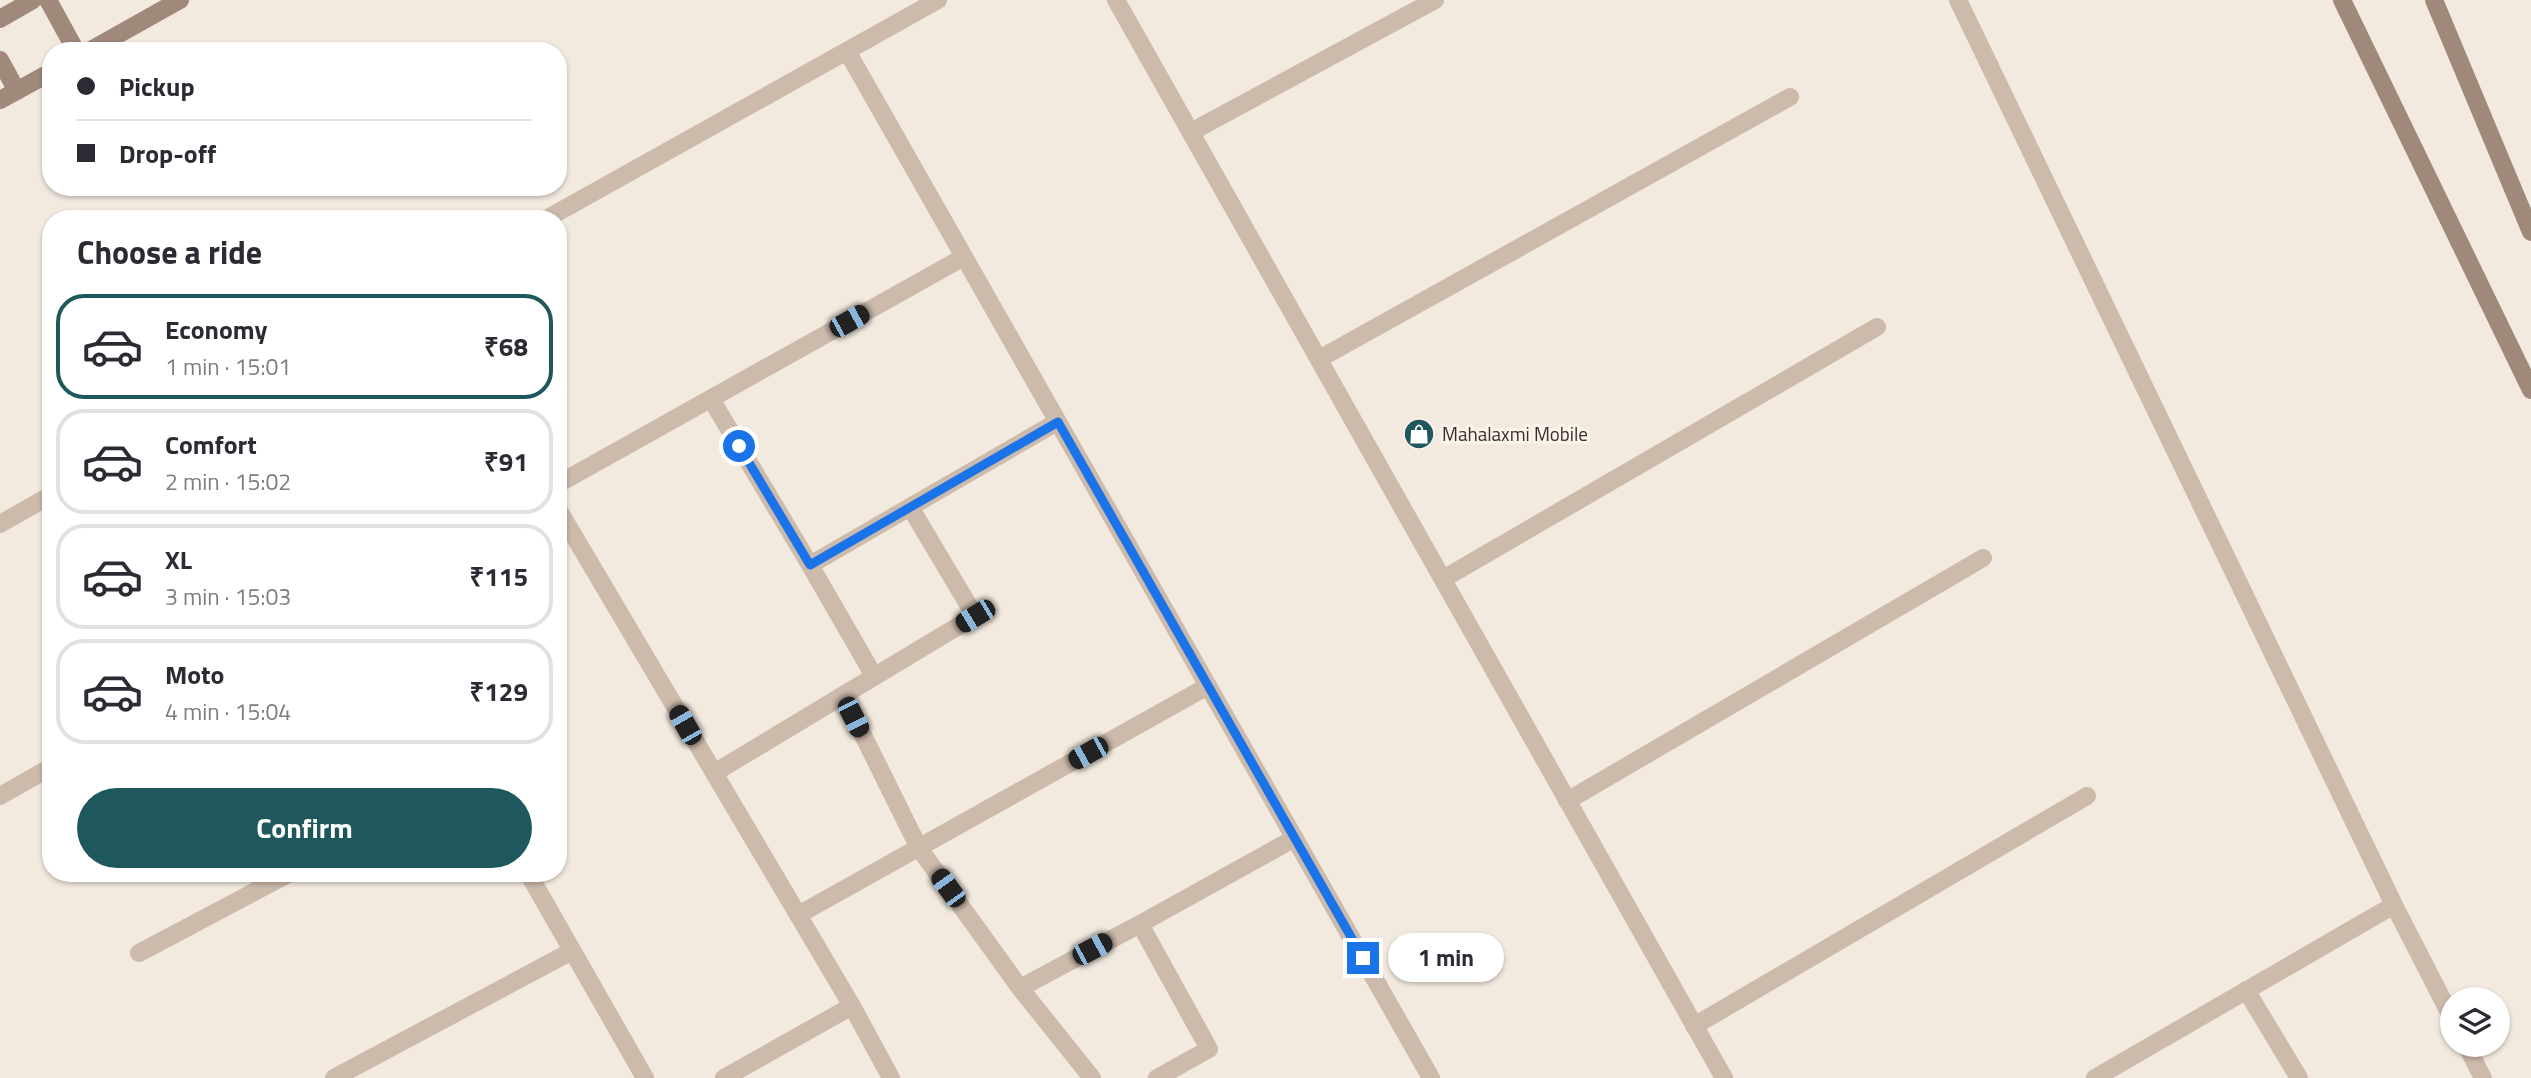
<!DOCTYPE html>
<meta charset="utf-8">
<style>
:root{--surface:#fff;--page:#f7f7f7;--text:#2b2b33;--muted:#7c7c81;--line:#e1e1e2;--accent:#1e585d}
body{margin:0;font-family:"Titillium Web",sans-serif;background:var(--page);color:var(--text);height:100vh;display:flex;flex-direction:column;font-size:26px;white-space:nowrap}
*{box-sizing:border-box;margin:0}
p{font-size:23px;color:var(--muted)}
.icon{flex:none;width:38px;height:38px;fill:none;stroke:currentColor;stroke-width:2;stroke-linecap:round;stroke-linejoin:round}
.map{position:relative;flex:1;overflow:hidden}
.drawer{position:absolute;left:42px;top:210px;width:525px;height:672px;display:flex;flex-direction:column;background:var(--surface);border-radius:28px;box-shadow:0 2px 5px #0004}
.drawer>*{flex:none}
.top-card{position:absolute;left:42px;top:42px;width:525px;height:154px;border-radius:28px;box-shadow:0 2px 5px #0004;display:grid;align-content:center;height:154px;padding:0 35px;background:var(--surface)}
.fabs{position:absolute;left:2440px;top:987px;display:grid;gap:14px}
.fabs a{display:grid;place-items:center;width:70px;height:70px;border-radius:50%;background:var(--surface);box-shadow:0 2px 5px #0004;font-size:35px}
.end{position:absolute;width:32px;height:32px;margin:-16px;border:9px solid #1a73e8;background:#fff;box-shadow:0 0 0 4px #fff}
.from{border-radius:50%}
.bubble{position:absolute;height:49px;border-radius:24px;background:var(--surface);box-shadow:0 2px 5px #0004;font-size:23px;font-weight:700;line-height:49px;text-align:center}
.car{position:absolute;width:21px;height:42px;margin:-21px -10px;border-radius:9px;box-shadow:0 0 5px 2px #0007;background:linear-gradient(#222 24%,#8ab4d8 0 40%,#222 0 76%,#8ab4d8 0 86%,#222 0)}
.top-card b{display:flex;align-items:center;gap:24px;height:66px;font-size:26px}
.top-card b+b{border-top:2px solid var(--line)}
.top-card i{width:18px;height:18px;background:var(--text)}
ul{padding:0;list-style:none}
li{display:flex;align-items:center;gap:21px;height:105px;margin:0 14px 10px;padding:0 21px;border:4px solid var(--line);border-radius:28px}
li div{flex:1}
li b{display:block;font-size:26px}
li em{font-style:normal;font-weight:700}
li.active{border-color:var(--accent)}
li>.icon{width:63px;height:63px;stroke-width:1.5}
h2{padding:0 35px;font-size:32px;line-height:84px}
.cta{display:flex;gap:14px;margin-top:auto;padding:14px 35px}
.cta a{flex:1;height:80px;border-radius:42px;background:var(--accent);color:#fff;font-size:28px;font-weight:700;line-height:80px;text-align:center}
.map>svg:first-child{display:block}
.lines{fill:none;stroke-linecap:round;stroke-linejoin:round}
.street{stroke:#ccbaaa;stroke-width:18}
.secondary{stroke:#a0897b;stroke-width:18}
.route{stroke:#1a73e8;stroke-width:9}
.labels{text-anchor:middle;stroke-width:6;stroke-linejoin:round;paint-order:stroke}
.poi-label{font-size:19px;fill:#3a2f2a;stroke:#fbf4eb;text-anchor:start}
</style>
<div class="map">
<svg width="2531" height="1078" viewBox="0 0 2531 1078">
<rect width="100%" height="100%" fill="#f3eadf"/>
<g class="lines">
<path class="street" d="M1116,0L1724,1078
M1958,0L2394,905
M847,51L1431,1078
M1191,132L1435,0
M546,219L938,0
M1319,359L1790,97
M711,399L810,565
M558,484L964,257
M558,509L852,1006L724,1078
M0,524L51,495
M1443,579L1877,327
M874,676L810,565L910,507
M843,695L919,848L1020,988
M714,773L975,616L910,507L1057,422
M0,796L51,767
M1567,801L1983,558
M528,873L645,1078
M798,915L1208,686
M139,953L290,873
M2246,990L2299,1078
M852,1006L891,1078
M1694,1026L2087,796
M2466,1045L2483,1078
M334,1078L572,951
M1092,1078L1020,988L1140,924
M1157,1078L1209,1049L1140,924L1295,838
M2095,1078L2394,905L2452,1018"/>
<path class="secondary" d="M48,0L76,51
M2342,0L2531,390
M2434,0L2531,232
M0,19L33,0
M89,51L180,0
M0,60L17,91
M0,100L51,72"/>
</g>
<g class="lines">
<path class="route" d="M739,446L810,565L1058,422L1363,958"/>
</g>
<defs>
<g id="shop-disc" transform="scale(1.575)"><circle r="9.5" fill="#1e585d" stroke="#fbf4eb"/><path d="M-5-2.5h2.3a2.7 3.5 0 0 1 5.4 0H5L5.5 6h-11ZM-1.5-2.5h3a1.5 2.3 0 0 0-3 0Z" fill="#fff"/></g>
</defs>
<g fill-rule="evenodd">
<use href="#shop-disc" x="1419" y="434"/>
</g>
<g class="labels">
<g class="poi-label">
<text x="1442" y="441">Mahalaxmi Mobile</text>
</g>
</g>
</svg>
<div class="fabs">
<a><svg class="icon" aria-label="layers" viewBox="0 0 24 24"><path d="M12 4l9 5-9 5-9-5zM3 14l9 5 9-5"/></svg></a>
</div>
<i class="end from" style="left:739px;top:446px"></i>
<i class="end" style="left:1363px;top:958px"></i>
<div class="bubble" style="left:1388px;top:933px;width:116px">1 min</div>
<i class="car" style="left:849px;top:321px;rotate:61deg"></i>
<i class="car" style="left:975px;top:616px;rotate:239deg"></i>
<i class="car" style="left:853px;top:717px;rotate:153deg"></i>
<i class="car" style="left:685px;top:725px;rotate:330deg"></i>
<i class="car" style="left:1088px;top:753px;rotate:241deg"></i>
<i class="car" style="left:948px;top:888px;rotate:324deg"></i>
<i class="car" style="left:1092px;top:949px;rotate:62deg"></i>
<div class="top-card">
<b><i class="from"></i>Pickup</b>
<b><i></i>Drop-off</b>
</div>
<section class="drawer">
<h2>Choose a ride</h2>
<ul>
<li class="active"><svg class="icon" aria-label="car" viewBox="0 0 24 24"><path d="M5 17H2v-5l4-1 3-4h7l3 4 3 1v5h-3M9 17h6M6 11h13"/><circle cx="7" cy="17" r="2"/><circle cx="17" cy="17" r="2"/></svg><div><b>Economy</b><p>1 min · 15:01</p></div><em>₹68</em></li>
<li><svg class="icon" aria-label="car" viewBox="0 0 24 24"><path d="M5 17H2v-5l4-1 3-4h7l3 4 3 1v5h-3M9 17h6M6 11h13"/><circle cx="7" cy="17" r="2"/><circle cx="17" cy="17" r="2"/></svg><div><b>Comfort</b><p>2 min · 15:02</p></div><em>₹91</em></li>
<li><svg class="icon" aria-label="car" viewBox="0 0 24 24"><path d="M5 17H2v-5l4-1 3-4h7l3 4 3 1v5h-3M9 17h6M6 11h13"/><circle cx="7" cy="17" r="2"/><circle cx="17" cy="17" r="2"/></svg><div><b>XL</b><p>3 min · 15:03</p></div><em>₹115</em></li>
<li><svg class="icon" aria-label="car" viewBox="0 0 24 24"><path d="M5 17H2v-5l4-1 3-4h7l3 4 3 1v5h-3M9 17h6M6 11h13"/><circle cx="7" cy="17" r="2"/><circle cx="17" cy="17" r="2"/></svg><div><b>Moto</b><p>4 min · 15:04</p></div><em>₹129</em></li>
</ul>
<div class="cta"><a>Confirm</a></div>
</section>
</div>
